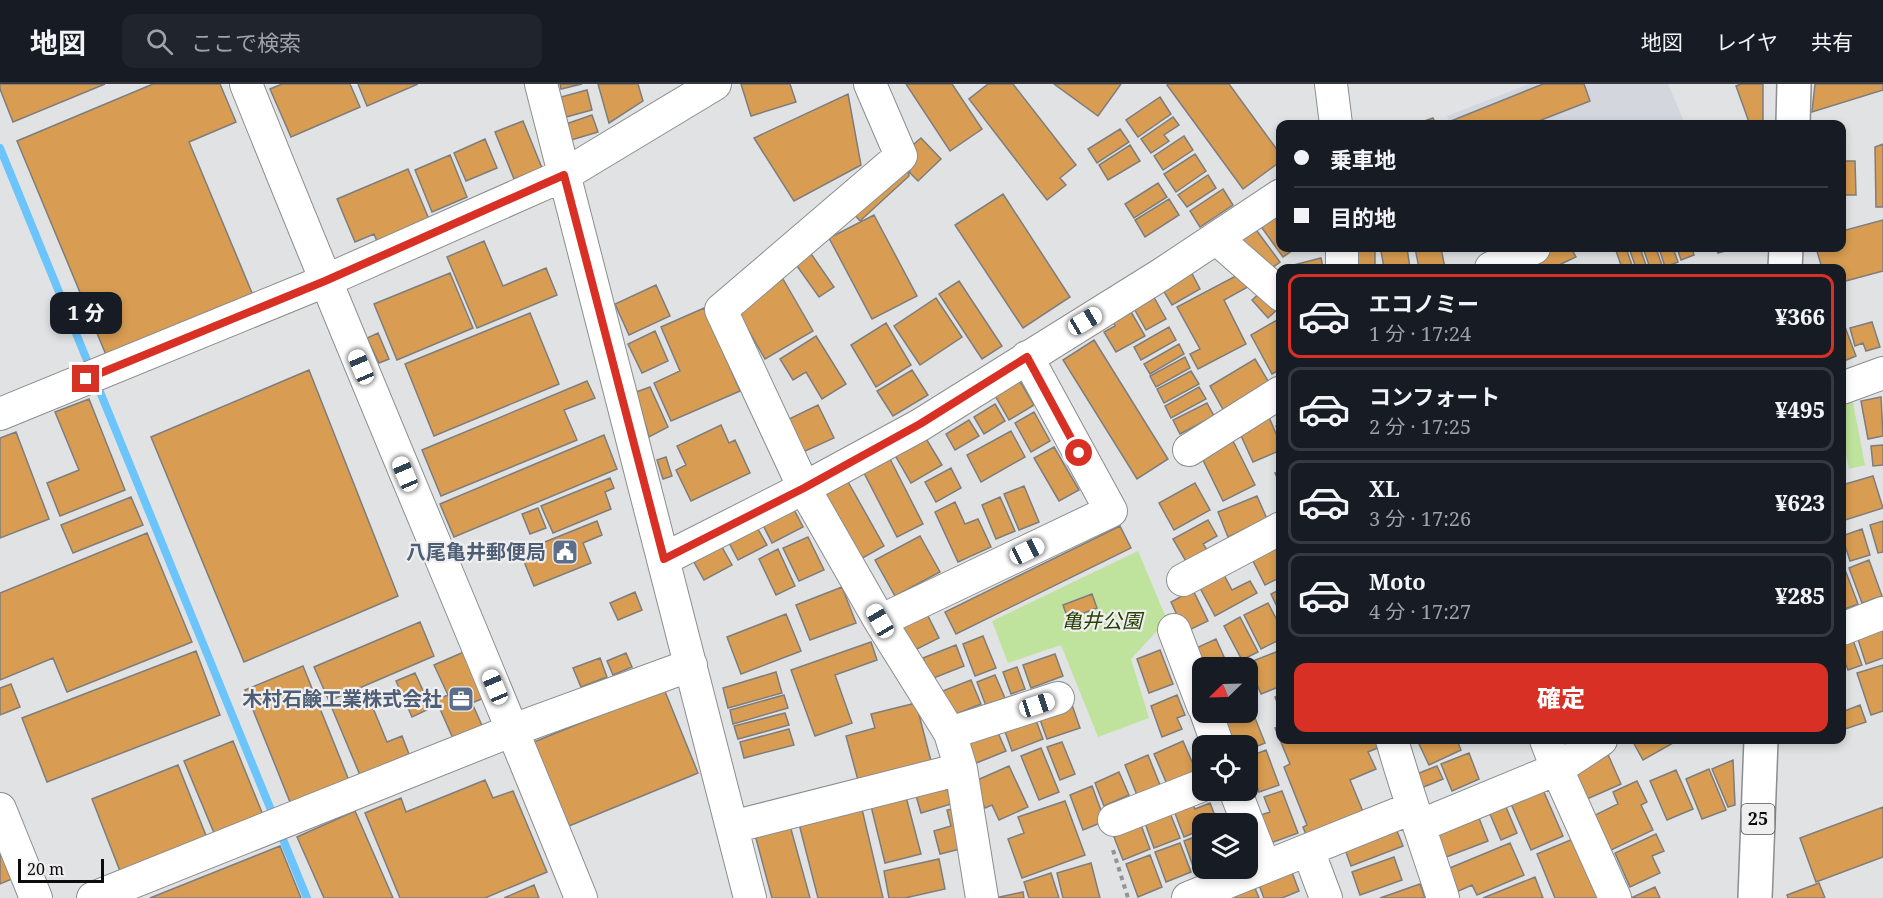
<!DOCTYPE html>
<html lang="ja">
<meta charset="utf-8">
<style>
:root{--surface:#171b24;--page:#20242c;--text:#f1f3f6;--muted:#9ea1a6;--line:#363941;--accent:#d93025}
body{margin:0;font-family:"Noto Serif","Noto Sans JP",serif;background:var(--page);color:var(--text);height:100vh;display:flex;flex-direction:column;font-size:22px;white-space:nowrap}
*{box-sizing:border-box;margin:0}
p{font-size:20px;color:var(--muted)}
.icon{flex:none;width:33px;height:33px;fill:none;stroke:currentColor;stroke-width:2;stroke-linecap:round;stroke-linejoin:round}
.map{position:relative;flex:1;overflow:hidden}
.panel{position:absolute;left:1276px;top:180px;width:570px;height:480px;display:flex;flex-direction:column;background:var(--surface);border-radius:12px;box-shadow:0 3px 9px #0003}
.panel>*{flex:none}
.banner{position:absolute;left:1276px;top:36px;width:570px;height:132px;border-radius:12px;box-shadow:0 3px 9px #0003;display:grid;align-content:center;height:132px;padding:0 18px;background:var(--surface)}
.needle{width:39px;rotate:247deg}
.fabs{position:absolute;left:1192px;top:573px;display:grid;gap:12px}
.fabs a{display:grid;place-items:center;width:66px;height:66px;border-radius:12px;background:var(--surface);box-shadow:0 3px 9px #0003;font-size:30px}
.scale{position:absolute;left:18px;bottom:15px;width:86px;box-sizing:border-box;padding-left:6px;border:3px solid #0c0c0d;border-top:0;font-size:16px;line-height:21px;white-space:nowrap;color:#0c0c0d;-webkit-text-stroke:4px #efeff0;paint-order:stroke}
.end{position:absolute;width:27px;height:27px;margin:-14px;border:8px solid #d93025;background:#fff;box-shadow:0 0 0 3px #fff}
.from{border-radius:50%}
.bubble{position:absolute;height:42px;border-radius:12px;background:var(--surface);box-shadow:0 3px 9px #0003;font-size:20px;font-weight:800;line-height:42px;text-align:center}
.car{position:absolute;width:18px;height:36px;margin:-18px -9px;border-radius:8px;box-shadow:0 0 4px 2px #0007;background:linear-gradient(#fff 24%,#345 0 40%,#fff 0 76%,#345 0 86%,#fff 0)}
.banner b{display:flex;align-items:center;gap:21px;height:57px;font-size:22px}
.banner b+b{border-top:2px solid var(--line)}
.banner i{width:15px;height:15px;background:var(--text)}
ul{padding:10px 0 0;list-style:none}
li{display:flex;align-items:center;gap:18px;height:84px;margin:0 12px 9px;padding:0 6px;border:3px solid var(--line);border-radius:12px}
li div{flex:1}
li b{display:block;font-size:22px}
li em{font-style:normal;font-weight:800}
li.on{border-color:var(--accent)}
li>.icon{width:54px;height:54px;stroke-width:1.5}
.action{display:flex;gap:12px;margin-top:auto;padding:12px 18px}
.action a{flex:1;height:69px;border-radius:12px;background:var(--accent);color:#fff;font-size:24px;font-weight:800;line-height:69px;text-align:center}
header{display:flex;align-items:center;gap:36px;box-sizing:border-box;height:84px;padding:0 30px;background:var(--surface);border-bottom:2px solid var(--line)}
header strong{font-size:28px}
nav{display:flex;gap:33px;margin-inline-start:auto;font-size:21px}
.search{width:420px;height:54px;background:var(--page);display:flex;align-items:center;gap:15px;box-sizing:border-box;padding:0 21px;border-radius:12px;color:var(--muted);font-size:22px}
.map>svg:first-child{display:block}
.built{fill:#d4d6de}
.green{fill:#bfe39c}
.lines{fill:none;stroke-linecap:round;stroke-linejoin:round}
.stream{stroke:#6bc4fb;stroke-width:8}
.building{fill:#d89d52;stroke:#7e7d7c;stroke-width:1.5}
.minor-casing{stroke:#8c8d8e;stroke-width:34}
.highway-casing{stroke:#8c8d8e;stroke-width:36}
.path{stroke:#939495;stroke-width:4;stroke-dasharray:4.5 4.5;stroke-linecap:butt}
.minor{stroke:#fff;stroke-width:32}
.highway{stroke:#fff;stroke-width:33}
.route{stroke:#d93025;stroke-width:8}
.labels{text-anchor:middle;stroke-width:4.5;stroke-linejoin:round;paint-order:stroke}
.shield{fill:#efeff0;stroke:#505051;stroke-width:1.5}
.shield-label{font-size:18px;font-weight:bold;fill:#0c0c0d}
.service-label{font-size:20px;font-weight:bold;fill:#4e5e75;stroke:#efeff0;text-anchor:end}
.park-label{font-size:20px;font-style:italic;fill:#284004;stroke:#efeff0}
</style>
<header>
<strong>地図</strong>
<div class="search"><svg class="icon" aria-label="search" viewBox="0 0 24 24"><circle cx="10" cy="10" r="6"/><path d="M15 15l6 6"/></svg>ここで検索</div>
<nav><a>地図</a><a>レイヤ</a><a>共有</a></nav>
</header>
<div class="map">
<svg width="1883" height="814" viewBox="0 0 1883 814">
<rect width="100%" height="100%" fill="#e1e2e3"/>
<path class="built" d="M1529,0H1668L1685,40H1450L1447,32Z"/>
<path class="green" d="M1851,308L1865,381L1849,385L1844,362L1842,363V311Z
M1138,467L1167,536L1131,575L1149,634L1098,653L1061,561L1008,579L992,537Z"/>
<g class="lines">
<path class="stream" d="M0,64L91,286
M96,298L307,814"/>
</g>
<path class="building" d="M0,0H105L13,38L0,5Z
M153,0H220L236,38L189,58L255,216L109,278L17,57Z
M282,0H350L360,23L291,53L270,5Z
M358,0H418L367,22Z
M560,0H582L561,5Z
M598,0H638L643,17L609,39Z
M741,0H790L796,18L751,32Z
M906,0H952L982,45L950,67Z
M988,0H1013L1076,81L1060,94L1066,101L1047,116L969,15Z
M1054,0H1121L1098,32Z
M1168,0H1229L1281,71V77L1243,105L1167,1Z
M1543,0H1584L1590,17L1531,40H1452L1451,37Z
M1741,0H1763V38H1749L1736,2Z
M1815,0H1883V6L1812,28Z
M587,6L592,26L566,33L561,13Z
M848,10L861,81L794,117L754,54Z
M1160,13L1171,30L1138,53L1126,36Z
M592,31L598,48L571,56L566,40Z
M1173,33L1179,41L1164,51L1169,57L1151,69L1141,55Z
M1433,34L1436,40H1416Z
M523,37L542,84L514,95L495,48Z
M1120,45L1129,58L1097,79L1088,65Z
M1184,52L1193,66L1163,86L1154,72Z
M921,54L941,75L918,97L910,89L907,66Z
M485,55L497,84L466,97L454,69Z
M1883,60V123H1876L1875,63Z
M1130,61L1140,77L1108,96L1099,81Z
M1195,70L1206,87L1176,108L1164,90Z
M450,71L467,113L432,128L415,86Z
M907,77L909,92L860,137L849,124Z
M1842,77H1855L1856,111H1842Z
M408,85L431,140L379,162L374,150L355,158L337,115Z
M1208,91L1216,104L1187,123L1178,111Z
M1158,99L1167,113L1134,134L1125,120Z
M1223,105L1233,121L1200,143L1190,127Z
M1003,110L1070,213L1023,244L955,141Z
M1169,115L1179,131L1145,153L1135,136Z
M1271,126L1281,140V164H1296L1283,173L1257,137Z
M874,131L917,212L872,235L829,154Z
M1883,136V187L1842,198V184H1822L1816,164H1842V147Z
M1251,139L1280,178L1263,191L1234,152Z
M484,157L503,202L546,184L557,211L477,244L447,173Z
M807,164L834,203L819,213L792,175Z
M1407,164L1410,184H1384L1381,167Z
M1415,164H1441L1445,184H1419Z
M1551,164H1571L1576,173L1559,181L1560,184H1514L1512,181Z
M1615,164H1626L1633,184H1622Z
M1629,164H1640L1647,184H1636Z
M1643,164H1656L1663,184H1650Z
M1659,164H1673L1678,178L1665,183Z
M1677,164H1692L1694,171L1681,176Z
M1717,164H1736L1718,169Z
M1375,166V184H1349V167Z
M1321,174L1323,184H1282Z
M1189,184L1200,205L1172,221L1160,201Z
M1249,185L1255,199L1224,216L1246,260L1198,285L1190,270L1200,265L1177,223Z
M450,189L473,244L397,276L374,220Z
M783,195L813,247L765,275L735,223Z
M959,197L1002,262L982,275L939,210Z
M656,201L670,232L629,251L615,220Z
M1265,204L1281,222L1268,234L1252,216Z
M1151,208L1166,235L1146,246L1131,219Z
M936,214L962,253L920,281L894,242Z
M1127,221L1145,252L1116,268L1104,248L1115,242L1109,231Z
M704,224L740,307L671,337L654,299L680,287L661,243Z
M530,229L559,300L434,352L405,280Z
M1277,236L1281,243V285L1272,290L1251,251Z
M1872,238L1880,263L1866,267L1863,259L1855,262L1850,244Z
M886,239L911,281L876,303L851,261Z
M1169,243L1176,256L1141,276L1134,263Z
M1845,243L1856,272L1844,277L1842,270V244Z
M655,247L668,277L642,289L628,260Z
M378,249L389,275L379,279L367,254Z
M816,252L846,300L822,315L806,288L793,296L780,275Z
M1094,256L1168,375L1137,395L1063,276Z
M1179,260L1184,270L1150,290L1144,280Z
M1185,273L1190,284L1156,303L1150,292Z
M1255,275L1271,302L1225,329L1210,302Z
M309,286L398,512L244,578L151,353Z
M912,286L928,311L893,332L877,307Z
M1191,287L1199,300L1164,319L1157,305Z
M1015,289L1034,321L1009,336L990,303Z
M587,297L595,314L564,326L577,356L441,412L422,366Z
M650,303L668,343L649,353L636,308Z
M1199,303L1206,315L1171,334L1165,322Z
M1881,313L1883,352L1868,355L1861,317Z
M89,315L125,406L60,432L47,399L79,386L55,328Z
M1207,319L1214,332L1180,350L1173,336Z
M995,320L1005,337L984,350L974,333Z
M818,321L834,354L803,368L787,336Z
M1034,328L1050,357L1031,368L1015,339Z
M1268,331L1281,361V366L1253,378L1238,345Z
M969,336L979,352L955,366L946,350Z
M1281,340V355L1276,342Z
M721,341L729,359L735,356L750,389L691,417L676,386L686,381L677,362Z
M1011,347L1025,373L981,398L967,371Z
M16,348L49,435L0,454V354Z
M922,348L942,381L911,399L892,366Z
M604,351L617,385L454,453L440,420Z
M1233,357L1255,401L1223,417L1201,372Z
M1883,361V381L1873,382L1871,362Z
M1054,363L1079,406L1059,417L1034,374Z
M666,373L672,392L663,395L657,376Z
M889,373L923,440L897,453L863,387Z
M951,384L961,404L936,418L925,398Z
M1281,386V402L1275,389Z
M1873,392L1883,424L1842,437V401Z
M610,394L614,404L605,408L611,425L553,449L541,422Z
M847,396L884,462L859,476L821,410Z
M1195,399L1210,426L1174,446L1159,419Z
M1024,402L1039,438L1019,446L1004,410Z
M1257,412L1267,435L1228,453L1218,428Z
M131,413L143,441L73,469L61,441Z
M1000,413L1015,447L996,455L982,421Z
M790,418L803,443L772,459L759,433Z
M955,418L965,440L978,435L991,463L958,478L935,428Z
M538,424L546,444L530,450L522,430Z
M1208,436L1217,452L1203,460L1208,467L1187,479L1173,455Z
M597,437L602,451L583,459L591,479L534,502L520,468Z
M1883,437V468L1878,469L1870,441Z
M754,438L767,461L738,476L726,453Z
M1120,442L1131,464L956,550L945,528Z
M1862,445L1870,471L1850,477L1842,452Z
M147,449L192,558L67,608L53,574L0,596V509Z
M920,452L940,488L895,512L875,476Z
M808,453L824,486L799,497L783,464Z
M718,456L732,481L704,496L690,471Z
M1278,462L1281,468V493L1265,501L1252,475Z
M778,465L795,502L776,511L759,475Z
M1869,476L1882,512L1862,519L1849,484Z
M1844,483L1858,520L1842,526V484Z
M1223,489L1232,506L1250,497L1257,509L1215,532L1199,502Z
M842,503L856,539L810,556L796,521Z
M1281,505V531L1271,510Z
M1193,506L1208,537L1185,548L1171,518Z
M635,508L642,526L618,536L610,519Z
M1092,510L1097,524L1068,535L1063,521Z
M1268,519L1281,544V555L1261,565L1244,531Z
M925,526L939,554L909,569L896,541Z
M786,530L801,567L741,590L727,553Z
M1240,533L1258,568L1242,576L1224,542Z
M420,538L434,572L329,617L314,583Z
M1883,540V574L1866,580L1856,549Z
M1850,548L1862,581L1848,586L1842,570V551Z
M983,552L996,584L975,592L963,560Z
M1216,555L1229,584H1203L1194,565Z
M871,558L877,576L835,591L852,639L815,652L791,586Z
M956,561L964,582L931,595L923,574Z
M1160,566L1173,600L1149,609L1137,575Z
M1281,566V602L1261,610L1248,579Z
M196,567L220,631L47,698L22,634Z
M466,567L486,613L472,619L484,646L455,659L436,616L448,611L434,581Z
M626,569L632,583L613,591L607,577Z
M1055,570L1063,592L1031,604L1023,581Z
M600,574L607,593L581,603L573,584Z
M1883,581V627L1871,631L1857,589Z
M303,582L350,699L292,723L245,606Z
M1017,583L1025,605L1011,610L1003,588Z
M776,588L782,609L728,624L723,604Z
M415,589L431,624L412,633L396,597Z
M995,591L1005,614L986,622L977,598Z
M971,596L981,620L956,630L940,608Z
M11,600L20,623L0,631V604Z
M664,605L698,689L569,742L534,658Z
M366,607L387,658L402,652L409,670L360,691L331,622Z
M1281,610V628L1275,613Z
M784,611L788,624L733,640L730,626Z
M1177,611L1185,631L1177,634L1182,645L1162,653L1151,622Z
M1071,618L1080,644L1047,655L1038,630Z
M916,619L931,677L858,696L846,652L875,644L871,630Z
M1860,621L1866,638L1842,646V628Z
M1220,628H1238L1222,635Z
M785,629L789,641L738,655L734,642Z
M1253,629L1265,659L1248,666V662H1235L1226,639Z
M1034,631L1043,655L1012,667L1003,642Z
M995,642L1006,667L974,680L963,655Z
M1281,642V656H1380L1382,662L1368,668L1376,685L1350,696L1364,730L1307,753L1303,743L1307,741L1284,683L1290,680L1275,644Z
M789,645L794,661L744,674L740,658Z
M1429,656H1457L1461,666L1429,681L1419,660Z
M1632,656H1671L1673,659L1643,676Z
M233,657L265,736L217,756L184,677Z
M1183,657L1196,687L1167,700L1154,670Z
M1062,658L1075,690L1060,696L1047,663Z
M1041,664L1059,708L1039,716L1021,672Z
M1266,666L1279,701L1259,708L1254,695L1248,698V673Z
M1606,666L1621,700L1587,715L1571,682Z
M1469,669L1479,695L1452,707L1441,680Z
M1148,671L1160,701L1137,711L1125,681Z
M1733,676L1735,721L1728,723L1712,685Z
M178,681L207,754L120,787L92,715Z
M1009,682L1028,723L999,736L992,721L985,724L973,698Z
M1437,682L1443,695L1414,707L1409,693Z
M1709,685L1726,726L1702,735L1686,695Z
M1676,686L1693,725L1667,736L1650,697Z
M1119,688L1129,711L1104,722L1095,699Z
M485,696L493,714L513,707L547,788L485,814H400L365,729L401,714L406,728Z
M1637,697L1647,718L1641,721L1653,746L1607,768L1591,733L1618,720L1613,708Z
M946,699L951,720L921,729L915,708Z
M1540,699L1563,752L1531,766L1508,713Z
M1092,702L1105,737L1083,746L1070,711Z
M1282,707L1298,749L1268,760L1258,732L1270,728L1264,713Z
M906,713L921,770L885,779L871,722Z
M1191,716L1195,725L1210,719L1218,739L1203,740V745L1184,753L1173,724Z
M1503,716L1517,749L1501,756L1487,723Z
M1065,717L1085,771L1022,794L1008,755L1024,749L1018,733Z
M861,721L883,814H818L798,736Z
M1883,723V773L1816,798L1800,754Z
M957,724L968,763L940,770L934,747L951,742L947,726Z
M355,727L393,814H324L297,753Z
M1170,729L1180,754L1154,764L1145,739Z
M1477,729L1488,757L1441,775L1430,748Z
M1393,737L1403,762L1351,782L1342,757Z
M789,738L810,814H772L754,747Z
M1141,741L1150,765L1123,776L1114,753Z
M1656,750L1664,767L1652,772L1660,789L1630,803L1615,769Z
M1200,751L1203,756L1204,784L1195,788L1184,757Z
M1573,755L1598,814H1555L1537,770Z
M1180,759L1191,788L1166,798L1155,768Z
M1510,759L1524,791L1477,811L1472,801L1454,809L1445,786Z
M0,760L14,794L0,800Z
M280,762L301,814H150Z
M1150,771L1162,803L1138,813L1126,780Z
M1394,773L1402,796L1360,811L1352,788Z
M939,775L945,805L905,814H889L884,787Z
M1091,779L1100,814H1063L1057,789Z
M1290,783L1299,807L1282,814H1264L1257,796Z
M1051,789L1059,814H1029L1024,798Z
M1535,793L1543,814H1483Z
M1819,799L1825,814H1788L1787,811Z
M1420,800L1425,814H1380Z
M534,801L539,814H504Z
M1655,803L1660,814H1631Z
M1255,804L1259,814H1232L1231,813Z
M1023,808L1024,814H995Z"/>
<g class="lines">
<g class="minor-casing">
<path id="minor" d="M246,0C355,273 471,542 581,814
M541,0L750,814
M870,0L901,72L721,226L804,404L880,537L950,649L961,685L982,814
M1331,0L1336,40
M1216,154L1281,211
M1342,164V184
M1491,184L1534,164
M1842,304L1883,289
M0,330L325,197L564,91L715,0
M1189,366L1281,308
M664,475L804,404L920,341L1162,190L1281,111
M1183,496L1281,444
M880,537L1111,427L1027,273
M1842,545L1883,529
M1174,546L1203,622
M1206,628L1218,662
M950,649L1058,614
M1392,656C1407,709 1426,761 1443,814
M1546,656L1557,685L1615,814
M1235,706L1248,740
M0,725L36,814
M1114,736L1203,701
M1248,740L1265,783
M1419,742L1557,685L1601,656
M732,743L961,685
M1308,766L1326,814
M93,814L513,646L691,581
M1188,814L1412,724"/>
</g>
<g class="highway-casing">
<path id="highway" d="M1793,40L1794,0
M1785,184L1786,164
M1755,814L1761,656"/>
</g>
<path class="path" d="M1113,766L1128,814"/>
<use href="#minor" class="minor"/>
<use href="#highway" class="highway"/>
</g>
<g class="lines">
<path class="route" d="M86,295L325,197L564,91L664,475L804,404L920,340L1027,273L1079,369"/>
</g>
<defs>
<g id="civic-square" transform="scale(1.35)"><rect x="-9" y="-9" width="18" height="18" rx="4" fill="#5c6f8a" stroke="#efeff0"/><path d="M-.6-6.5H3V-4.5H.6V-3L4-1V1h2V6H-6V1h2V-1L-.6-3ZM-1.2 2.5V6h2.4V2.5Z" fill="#fff"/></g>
<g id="office-square" transform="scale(1.35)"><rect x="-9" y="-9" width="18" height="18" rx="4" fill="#5c6f8a" stroke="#efeff0"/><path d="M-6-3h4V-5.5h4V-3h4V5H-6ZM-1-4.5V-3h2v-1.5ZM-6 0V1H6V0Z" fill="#fff"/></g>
</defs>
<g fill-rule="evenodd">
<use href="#civic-square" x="565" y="468"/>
<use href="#office-square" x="461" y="615"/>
</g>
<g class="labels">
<rect class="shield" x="1741.5" y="720" width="33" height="30" rx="4.5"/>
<g class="shield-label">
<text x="1758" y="741">25</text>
</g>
<g class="service-label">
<text x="546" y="475">八尾亀井郵便局</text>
<text x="442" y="622">木村石鹸工業株式会社</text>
</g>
<g class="park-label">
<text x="1102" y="544">亀井公園</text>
</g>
</g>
</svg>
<div class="fabs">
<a><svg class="needle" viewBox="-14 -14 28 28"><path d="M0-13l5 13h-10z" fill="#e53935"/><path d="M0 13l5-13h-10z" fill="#9ea1a6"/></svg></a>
<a><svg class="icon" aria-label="locate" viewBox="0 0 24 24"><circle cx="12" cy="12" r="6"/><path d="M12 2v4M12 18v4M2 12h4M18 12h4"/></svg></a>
<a><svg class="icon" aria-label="layers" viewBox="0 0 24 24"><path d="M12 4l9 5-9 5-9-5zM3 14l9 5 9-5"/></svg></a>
</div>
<div class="scale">20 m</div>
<i class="end from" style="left:1079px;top:369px"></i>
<i class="end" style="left:86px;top:295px"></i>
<div class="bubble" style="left:50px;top:208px;width:72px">1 分</div>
<i class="car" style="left:1085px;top:237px;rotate:59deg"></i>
<i class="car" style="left:361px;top:283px;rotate:337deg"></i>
<i class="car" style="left:405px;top:390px;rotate:337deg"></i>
<i class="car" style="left:1027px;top:467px;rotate:64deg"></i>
<i class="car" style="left:880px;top:537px;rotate:330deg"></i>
<i class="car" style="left:495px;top:603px;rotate:337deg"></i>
<i class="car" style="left:1037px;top:621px;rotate:72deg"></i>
<div class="banner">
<b><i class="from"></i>乗車地</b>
<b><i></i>目的地</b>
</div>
<section class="panel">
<ul>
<li class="on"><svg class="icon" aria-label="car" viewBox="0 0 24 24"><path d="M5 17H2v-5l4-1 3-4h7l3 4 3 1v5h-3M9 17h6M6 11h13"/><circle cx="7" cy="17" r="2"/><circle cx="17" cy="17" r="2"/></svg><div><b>エコノミー</b><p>1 分 · 17:24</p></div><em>¥366</em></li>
<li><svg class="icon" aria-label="car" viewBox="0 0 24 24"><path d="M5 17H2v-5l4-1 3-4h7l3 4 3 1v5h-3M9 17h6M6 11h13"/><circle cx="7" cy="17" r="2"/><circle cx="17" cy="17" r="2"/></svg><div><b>コンフォート</b><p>2 分 · 17:25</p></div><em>¥495</em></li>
<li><svg class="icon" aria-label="car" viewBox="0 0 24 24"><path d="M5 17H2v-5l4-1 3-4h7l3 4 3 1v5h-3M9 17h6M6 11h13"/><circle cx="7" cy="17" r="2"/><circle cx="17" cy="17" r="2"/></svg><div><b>XL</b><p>3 分 · 17:26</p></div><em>¥623</em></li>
<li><svg class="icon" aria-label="car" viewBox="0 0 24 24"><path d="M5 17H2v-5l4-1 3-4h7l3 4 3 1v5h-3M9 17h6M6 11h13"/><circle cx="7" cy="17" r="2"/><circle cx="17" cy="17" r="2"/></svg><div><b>Moto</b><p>4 分 · 17:27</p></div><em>¥285</em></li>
</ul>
<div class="action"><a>確定</a></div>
</section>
</div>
